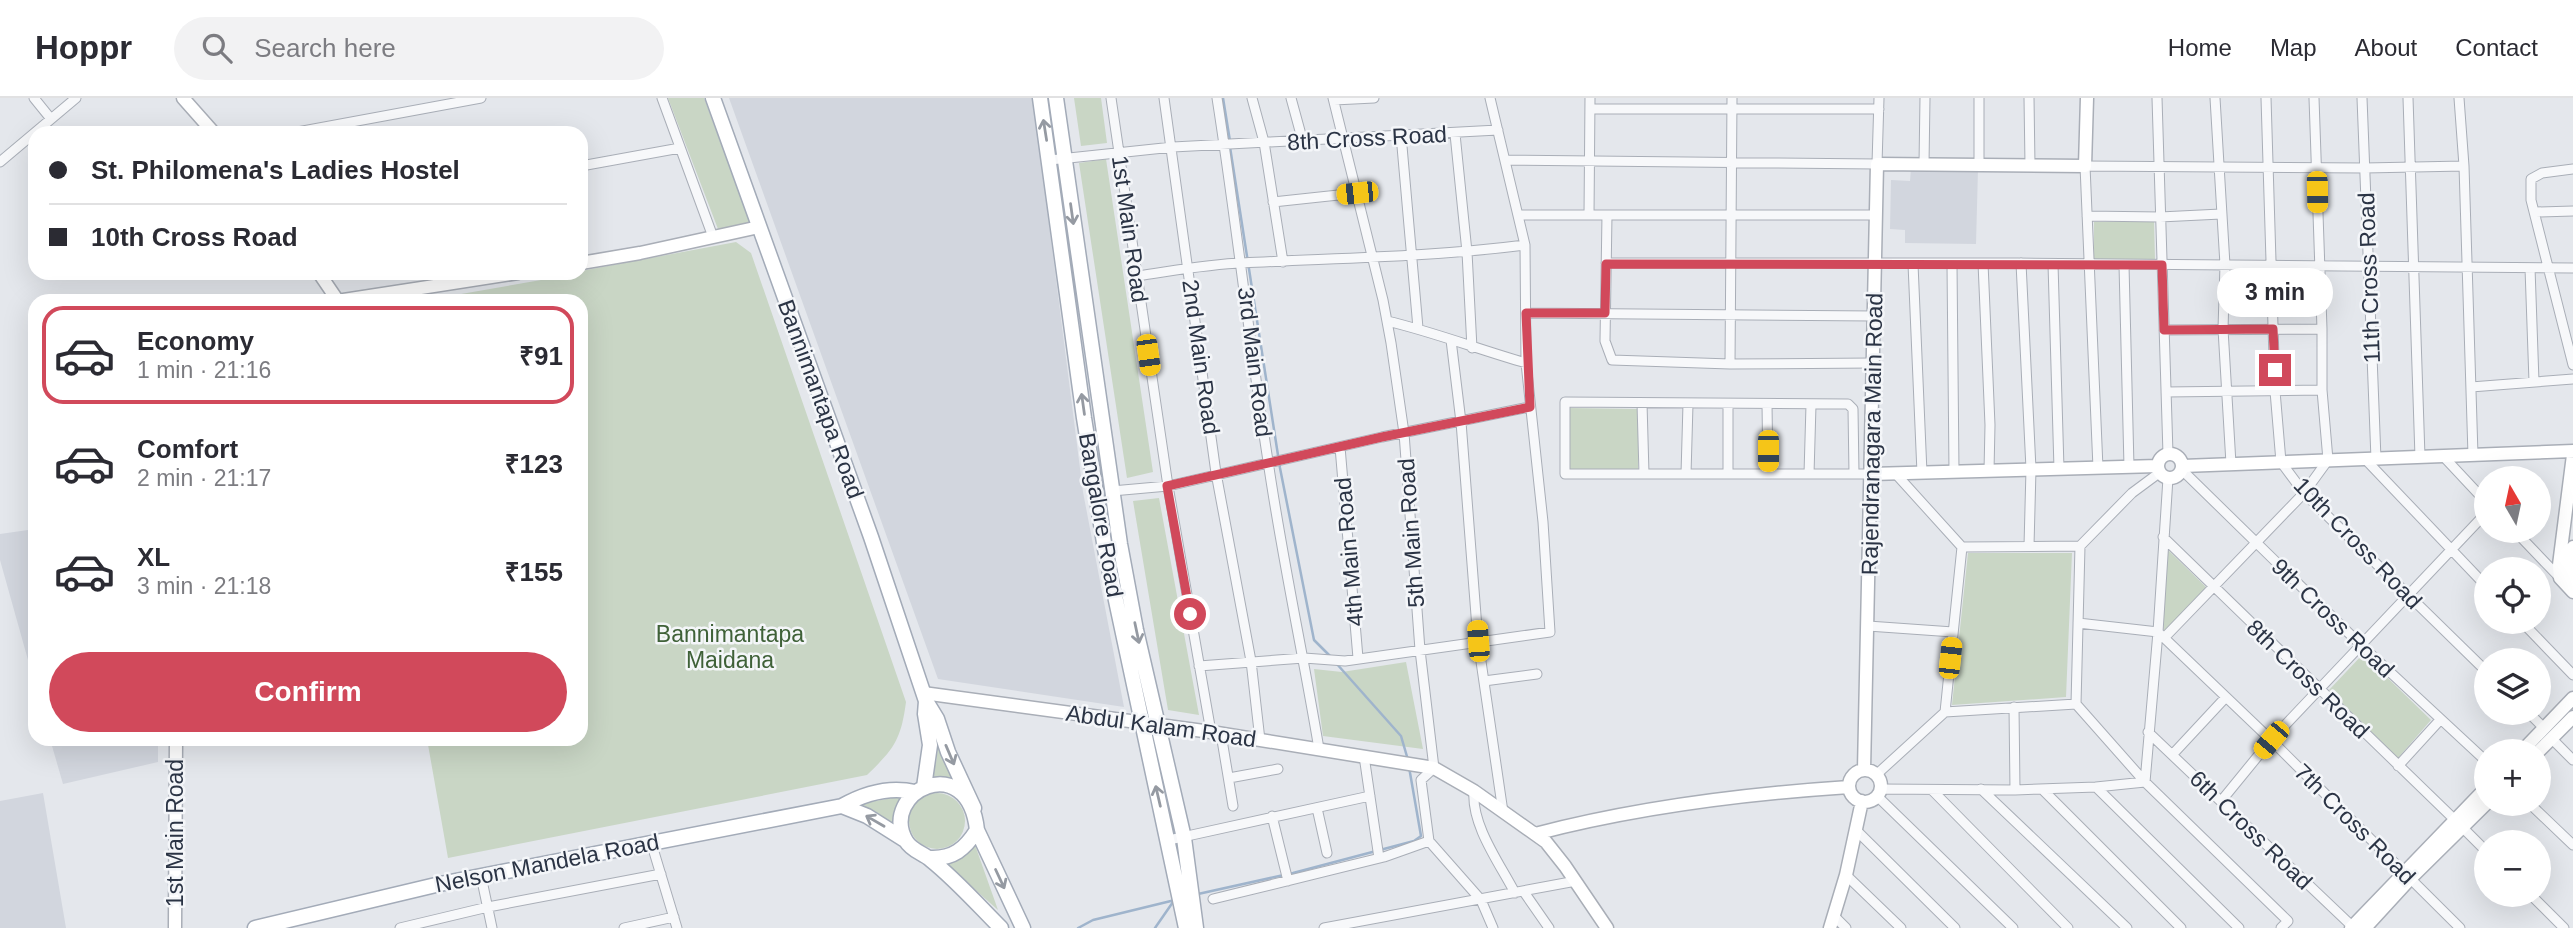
<!DOCTYPE html>
<meta charset="utf-8">
<style>
:root{--surface:#fff;--page:#f2f2f3;--text:#2b2b33;--muted:#7c7c81;--line:#e1e1e2;--accent:#d1495b}
body{margin:0;font-family:Helvetica,sans-serif;background:var(--page);color:var(--text);height:100vh;display:flex;flex-direction:column;font-size:26px;white-space:nowrap}
*{box-sizing:border-box;margin:0}
p{font-size:23px;color:var(--muted)}
.icon{flex:none;width:38px;height:38px;fill:none;stroke:currentColor;stroke-width:2;stroke-linecap:round;stroke-linejoin:round}
.map{position:relative;flex:1;overflow:hidden}
.drawer{position:absolute;left:28px;top:196px;width:560px;height:452px;display:flex;flex-direction:column;background:var(--surface);border-radius:21px;box-shadow:0 7px 28px #0002}
.drawer>*{flex:none}
.hud{position:absolute;left:28px;top:28px;width:560px;height:154px;border-radius:21px;box-shadow:0 7px 28px #0002;display:grid;align-content:center;height:154px;padding:0 21px;background:var(--surface)}
.needle{width:46px;rotate:351deg}
.tools{position:absolute;left:2474px;top:368px;display:grid;gap:14px}
.tools a{display:grid;place-items:center;width:77px;height:77px;border-radius:50%;background:var(--surface);box-shadow:0 7px 28px #0002;font-size:35px}
.end{position:absolute;width:32px;height:32px;margin:-16px;border:9px solid #d1495b;background:#fff;box-shadow:0 0 0 4px #fff}
.from{border-radius:50%}
.bubble{position:absolute;height:49px;border-radius:24px;background:var(--surface);box-shadow:0 7px 28px #0002;font-size:23px;font-weight:700;line-height:49px;text-align:center}
.car{position:absolute;width:21px;height:42px;margin:-21px -10px;border-radius:9px;box-shadow:0 0 5px 2px #0007;background:linear-gradient(#f5c518 24%,#345 0 40%,#f5c518 0 76%,#345 0 86%,#f5c518 0)}
.hud b{display:flex;align-items:center;gap:24px;height:66px;font-size:26px}
.hud b+b{border-top:2px solid var(--line)}
.hud i{width:18px;height:18px;background:var(--text)}
ul{padding:12px 0 0;list-style:none}
li{display:flex;align-items:center;gap:21px;height:98px;margin:0 14px 10px;padding:0 7px;border:4px solid transparent;border-radius:21px}
li div{flex:1}
li b{display:block;font-size:26px}
li em{font-style:normal;font-weight:700}
li.selected{border-color:var(--accent)}
li>.icon{width:63px;height:63px;stroke-width:1.5}
.cta{display:flex;gap:14px;margin-top:auto;padding:14px 21px}
.cta a{flex:1;height:80px;border-radius:42px;background:var(--accent);color:#fff;font-size:28px;font-weight:700;line-height:80px;text-align:center}
header{display:flex;align-items:center;gap:42px;box-sizing:border-box;height:98px;padding:0 35px;background:var(--surface);border-bottom:2px solid var(--line)}
header strong{font-size:33px}
nav{display:flex;gap:38px;margin-inline-start:auto;font-size:24px}
.search{width:490px;height:63px;background:var(--page);display:flex;align-items:center;gap:18px;box-sizing:border-box;padding:0 24px;border-radius:38px;color:var(--muted);font-size:26px}
.map>svg:first-child{display:block}
.built{fill:#d2d6de}
.green{fill:#c9d6c5}
.lines{fill:none;stroke-linecap:round;stroke-linejoin:round}
.stream{stroke:#9fb4cc;stroke-width:2.5}
.street-casing{stroke:#a9aeb7;stroke-width:11}
.secondary-casing{stroke:#a9aeb7;stroke-width:15}
.primary-casing{stroke:#a3abb8;stroke-width:17}
.street{stroke:#f7f8fa;stroke-width:9}
.secondary{stroke:#fff;stroke-width:12}
.primary{stroke:#fff;stroke-width:14}
.oneway{stroke:#959aa2}
.route{stroke:#d1495b;stroke-width:9}
.labels{text-anchor:middle;stroke-width:5;stroke-linejoin:round;paint-order:stroke}
.street-label{font-size:23px;fill:#2b3445;stroke:#f4f6f9}
.park-label{font-size:23px;fill:#3f6138;stroke:#f4f6f9}
</style>
<header>
<strong>Hoppr</strong>
<div class="search"><svg class="icon" aria-label="search" viewBox="0 0 24 24"><circle cx="10" cy="10" r="6"/><path d="M15 15l6 6"/></svg>Search here</div>
<nav><a>Home</a><a>Map</a><a>About</a><a>Contact</a></nav>
</header>
<div class="map">
<svg width="2573" height="830" viewBox="0 0 2573 830">
<rect width="100%" height="100%" fill="#e4e7ec"/>
<path class="built" d="M729,0H1033L1083,394L1124,609L938,581Z
M1911,70L1978,71L1976,146L1905,145V132L1890,131L1891,82L1910,83Z
M35,431V587L0,462V436Z
M50,641H158V664L63,686Z
M43,695L66,830H0V703Z"/>
<path class="green" d="M668,0H704L750,124L718,131Z
M1074,0H1101L1107,45L1081,48Z
M1106,61L1153,374L1127,380L1079,65Z
M2154,123L2155,161L2094,162V124Z
M736,144L751,155L906,604C901,642 894,651 867,677L448,760L427,641L581,640V203H421L581,175V173Z
M1569,310L1638,311V371H1570Z
M1159,400L1199,617L1168,612L1133,403Z
M2167,451L2207,490L2163,535Z
M1968,455H2072L2066,599L1952,607Z
M2363,556L2431,622L2398,660L2329,592Z
M1406,564L1423,651L1323,638L1314,571L1342,574Z
M938,649L956,685L948,680L930,679L936,665Z
M909 723a28 28 0 1 1 56 0a28 28 0 1 1-56 0Z
M903,698L895,716L894,727L876,714L859,706Z
M975,747L998,812L945,765L958,761Z"/>
<g class="lines">
<path class="stream" d="M1223,0L1230,43
M1230,49L1280,370L1314,542L1332,560
M1336,565L1401,638L1408,662
M1198,796L1293,775L1414,743L1421,738L1409,669
M1078,830L1093,822L1175,802
M1155,830L1173,804"/>
<g class="street-casing">
<path id="street" d="M34,0L51,21
M662,0L713,139
M1111,0L1168,388L1211,634
M1164,0L1216,375L1251,563L1260,642
M1217,0C1236,121 1249,242 1268,363C1282,460 1303,555 1319,651
M1252,0L1264,44L1283,164
M1291,0L1303,44
M1333,0L1383,202L1391,245L1404,335L1420,552L1434,670L1421,682L1429,743L1481,802L1493,830
M2029,0L2030,67
M2157,0L2168,356
M2215,0L2225,167L2223,231L2231,366
M2266,0L2275,293L2281,364L2304,395L2487,574
M2362,0L2376,361
M2408,0L2420,359
M2459,0L2464,68L2473,357
M1334,2L1374,0
M1590,11H1879
M292,35L481,0
M1455,36L1467,154L1472,250
M1401,37L1418,230
M1050,62L1173,49L1498,32
M1505,62L1877,66L1879,0
M0,64L76,0
M1924,66L1925,0
M1979,67V0
M581,68L680,50
M2573,71L2542,75L2531,81V102L2573,267
M1273,104L1357,95
M2536,114L2573,113
M1518,117H1876
M1589,117L1590,0
M1607,117L1605,243L1612,262L1730,266L1873,265
M2087,118L2160,119L2221,116
M1606,165H2017L2573,170
M1983,165L1990,327L1989,373
M2021,165L2031,371L2029,448
M1913,166L1922,375
M1952,166L1954,374
M2053,166L2059,371
M2124,167L2129,369
M2530,170L2534,284
M1137,178C1172,173 1207,166 1243,165C1337,160 1431,159 1525,147
M1526,215L1874,218
M1387,223C1434,234 1480,252 1526,265
M2164,232L2322,231
M1451,242L1461,324L1478,543L1503,714
M1730,266L1732,0
M2471,289L2573,281
M2166,294L2322,292
M1642,305L1644,376
M1767,306L1768,376
M1340,349L1358,560
M2443,358L2487,405
M2365,361L2487,489
M2098,370L2085,68L2365,70L2464,68
M2182,372L2362,548L2487,664
M1895,375L1962,449L1945,614
M1686,376L1688,306
M1728,376V306
M1809,376L1811,307
M1854,376L1853,311L1848,306L1565,304V376H1871
M1112,393L1168,388L1382,339L1529,309
M2514,432L2560,480
M2163,439L2455,722
M1962,449L2080,448
M2521,523L2573,577
M2078,525L2158,534
M1868,528L1953,534
M2158,534L2271,642L2460,830
M2164,540L2304,395L2328,362L2322,292V231L2314,0
M1199,568L1304,560L1345,563L1550,534L1543,424L1526,265L1525,147L1490,0
M1484,583L1537,576
M2076,606L2145,684L2288,823L2281,830
M2014,609L2015,692
M2528,614L2544,630
M2148,634L2354,830
M1221,636L1233,708
M2551,640L2573,662
M2172,657L2226,599
M1364,658L1379,760
M2398,668L2440,622
M1876,677L1945,614L2076,606L2080,448L2132,395L2159,375
M1229,680L1278,671
M2096,689L2145,684L2158,534L2168,380
M1880,691L2015,692L2096,689L2239,830
M1981,691L2127,830
M2042,691L2181,830
M1932,692L2068,830
M1474,693C1471,727 1500,766 1515,795
M1877,698L2013,830
M2222,702L2271,642L2487,414
M2529,705L2573,747
M1317,710L1327,755
M1272,718L1288,783
M2462,729L2487,754
M1856,732L1955,830
M1169,742L1370,698
M651,744L677,830
M1846,777L1901,830
M481,778L492,830
M1524,794L1549,830
M2530,796L2564,830
M1213,801L1384,759L1429,743
M1834,818L1846,830
M400,830L488,809L661,776
M624,830L674,819
M1324,830L1576,783"/>
</g>
<g class="secondary-casing">
<path id="secondary" d="M183,0L214,35
M581,165L640,155L759,129
M319,175L338,203
M337,203L518,175
M2158 368a12 12 0 1 1 24 0a12 12 0 1 1-24 0Z
M2573,357L2559,467L2560,480L2573,494
M2183,368L2573,353
M1871,376L2158,368
M2573,449L2570,469L2573,488
M923,595L1211,634L1434,670L1474,693L1546,744L1565,768L1607,830
M2522,653L2573,600
M2539,653L2573,619
M1864,672L1877,66L2085,68L2087,0
M1849 688a16 16 0 1 1 32 0a16 16 0 1 1-32 0Z
M1535,736C1638,709 1743,696 1849,689
M175,830L176,640
M1830,830L1846,777L1862,703
M2351,830L2487,689
M2365,830L2410,781L2487,705"/>
</g>
<g class="primary-casing">
<path id="primary" d="M713,0L871,439L926,603L937,621L948,654L974,710
M1040,0L1084,320L1105,451L1186,830
M1056,0L1120,446L1136,532L1184,740L1196,830
M924,689L930,647L925,616L926,603
M842,708L867,718L905,742
M977,732L1023,830
M930,760C953,761 965,751 977,732C968,650 878,694 906,743C912,753 923,755 931,762C956,782 978,807 1001,830
M255,830L440,786L842,708C865,695 889,688 915,694"/>
</g>
<use href="#street" class="street"/>
<use href="#secondary" class="secondary"/>
<use href="#primary" class="primary"/>
</g>
<defs><path id="oneway-shaft" d="M-6 0H5M1.5-3L5.5 0L1.5 3" fill="none" stroke-width="1.6" stroke-linecap="round" stroke-linejoin="round" transform="scale(1.75)"/></defs>
<g class="oneway">
<use href="#oneway-shaft" transform="translate(1045 32) rotate(-99)"/>
<use href="#oneway-shaft" transform="translate(1072 116) rotate(82)"/>
<use href="#oneway-shaft" transform="translate(1083 306) rotate(-98)"/>
<use href="#oneway-shaft" transform="translate(1137 535) rotate(78)"/>
<use href="#oneway-shaft" transform="translate(950 657) rotate(67)"/>
<use href="#oneway-shaft" transform="translate(1158 698) rotate(-103)"/>
<use href="#oneway-shaft" transform="translate(875 723) rotate(-150)"/>
<use href="#oneway-shaft" transform="translate(1000 781) rotate(65)"/>
</g>
<g class="lines">
<path class="route" d="M1190,516L1167,388L1382,339L1530,309L1526,215H1605L1606,166L2162,167L2164,232L2273,231L2275,272"/>
</g>
<g class="labels">
<g class="street-label">
<text transform="translate(1367 40) rotate(-3)" y="8">8th Cross Road</text>
<text transform="translate(1130 131) rotate(82)" y="8">1st Main Road</text>
<text transform="translate(2369 180) rotate(-92)" y="8">11th Cross Road</text>
<text transform="translate(1201 259) rotate(82)" y="8">2nd Main Road</text>
<text transform="translate(1255 264) rotate(83)" y="8">3rd Main Road</text>
<text transform="translate(821 301) rotate(70)" y="8">Bannimantapa Road</text>
<text transform="translate(1872 336) rotate(-89)" y="8">Rajendranagara Main Road</text>
<text transform="translate(1101 417) rotate(80)" y="8">Bangalore Road</text>
<text transform="translate(1411 435) rotate(-94)" y="8">5th Main Road</text>
<text transform="translate(2358 445) rotate(46)" y="8">10th Cross Road</text>
<text transform="translate(1349 454) rotate(-95)" y="8">4th Main Road</text>
<text transform="translate(2333 520) rotate(44)" y="8">9th Cross Road</text>
<text transform="translate(2308 581) rotate(44)" y="8">8th Cross Road</text>
<text transform="translate(1161 628) rotate(8)" y="8">Abdul Kalam Road</text>
<text transform="translate(2355 726) rotate(45)" y="8">7th Cross Road</text>
<text transform="translate(2251 732) rotate(44)" y="8">6th Cross Road</text>
<text transform="translate(175 735) rotate(-90)" y="8">1st Main Road</text>
<text transform="translate(547 765) rotate(-11)" y="8">Nelson Mandela Road</text>
</g>
<g class="park-label">
<text x="730" y="544">Bannimantapa<tspan x="730" dy="26">Maidana</tspan></text>
</g>
</g>
</svg>
<div class="tools">
<a><svg class="needle" viewBox="-14 -14 28 28"><path d="M0-13l5 13h-10z" fill="#e53935"/><path d="M0 13l5-13h-10z" fill="#7c7c81"/></svg></a>
<a><svg class="icon" aria-label="locate" viewBox="0 0 24 24"><circle cx="12" cy="12" r="6"/><path d="M12 2v4M12 18v4M2 12h4M18 12h4"/></svg></a>
<a><svg class="icon" aria-label="layers" viewBox="0 0 24 24"><path d="M12 4l9 5-9 5-9-5zM3 14l9 5 9-5"/></svg></a>
<a>+</a>
<a>−</a>
</div>
<i class="end from" style="left:1190px;top:516px"></i>
<i class="end" style="left:2275px;top:272px"></i>
<div class="bubble" style="left:2217px;top:170px;width:116px">3 min</div>
<i class="car" style="left:2317px;top:94px;rotate:179deg"></i>
<i class="car" style="left:1357px;top:95px;rotate:264deg"></i>
<i class="car" style="left:1148px;top:257px;rotate:172deg"></i>
<i class="car" style="left:1768px;top:353px;rotate:180deg"></i>
<i class="car" style="left:1478px;top:543px;rotate:356deg"></i>
<i class="car" style="left:1950px;top:560px;rotate:6deg"></i>
<i class="car" style="left:2271px;top:642px;rotate:220deg"></i>
<div class="hud">
<b><i class="from"></i>St. Philomena's Ladies Hostel</b>
<b><i></i>10th Cross Road</b>
</div>
<section class="drawer">
<ul>
<li class="selected"><svg class="icon" aria-label="car" viewBox="0 0 24 24"><path d="M5 17H2v-5l4-1 3-4h7l3 4 3 1v5h-3M9 17h6M6 11h13"/><circle cx="7" cy="17" r="2"/><circle cx="17" cy="17" r="2"/></svg><div><b>Economy</b><p>1 min · 21:16</p></div><em>₹91</em></li>
<li><svg class="icon" aria-label="car" viewBox="0 0 24 24"><path d="M5 17H2v-5l4-1 3-4h7l3 4 3 1v5h-3M9 17h6M6 11h13"/><circle cx="7" cy="17" r="2"/><circle cx="17" cy="17" r="2"/></svg><div><b>Comfort</b><p>2 min · 21:17</p></div><em>₹123</em></li>
<li><svg class="icon" aria-label="car" viewBox="0 0 24 24"><path d="M5 17H2v-5l4-1 3-4h7l3 4 3 1v5h-3M9 17h6M6 11h13"/><circle cx="7" cy="17" r="2"/><circle cx="17" cy="17" r="2"/></svg><div><b>XL</b><p>3 min · 21:18</p></div><em>₹155</em></li>
</ul>
<div class="cta"><a>Confirm</a></div>
</section>
</div>
